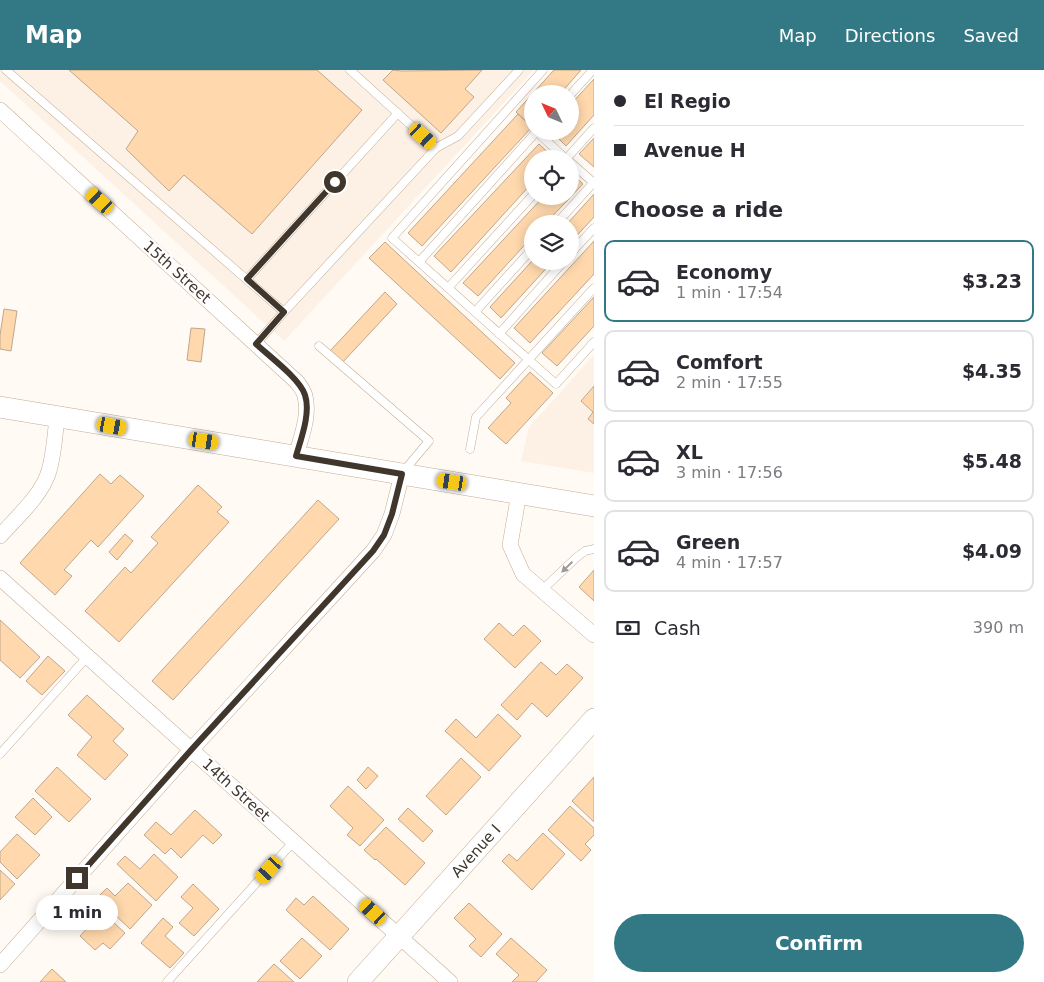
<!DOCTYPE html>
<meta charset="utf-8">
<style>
:root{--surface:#fff;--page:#f2f2f3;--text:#2b2b33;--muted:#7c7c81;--line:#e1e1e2;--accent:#337985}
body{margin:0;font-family:"DejaVu Sans",sans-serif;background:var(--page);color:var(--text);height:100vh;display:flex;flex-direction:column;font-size:19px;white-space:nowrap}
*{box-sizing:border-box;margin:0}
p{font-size:16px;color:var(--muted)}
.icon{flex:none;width:28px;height:28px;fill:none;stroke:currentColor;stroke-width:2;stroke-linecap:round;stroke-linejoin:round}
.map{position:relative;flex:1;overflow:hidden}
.panel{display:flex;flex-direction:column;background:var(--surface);width:450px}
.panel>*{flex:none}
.guide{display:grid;align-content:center;height:110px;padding:0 20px;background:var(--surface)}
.needle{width:32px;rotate:313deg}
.tools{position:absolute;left:524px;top:15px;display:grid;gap:10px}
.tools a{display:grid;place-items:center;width:55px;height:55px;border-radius:50%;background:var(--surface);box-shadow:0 2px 12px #0003;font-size:25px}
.end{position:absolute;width:22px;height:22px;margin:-11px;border:6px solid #40362c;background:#fff;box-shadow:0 0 0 2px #fff}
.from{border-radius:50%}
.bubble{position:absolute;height:35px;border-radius:18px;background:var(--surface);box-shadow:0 2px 12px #0003;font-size:16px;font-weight:800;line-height:35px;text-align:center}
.car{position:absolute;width:15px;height:30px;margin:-15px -8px;border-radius:6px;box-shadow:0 0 4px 1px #0007;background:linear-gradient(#f5c518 24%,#345 0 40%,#f5c518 0 76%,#345 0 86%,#f5c518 0)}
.guide b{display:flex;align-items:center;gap:18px;height:48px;font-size:19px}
.guide b+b{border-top:1px solid var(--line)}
.guide i{width:12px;height:12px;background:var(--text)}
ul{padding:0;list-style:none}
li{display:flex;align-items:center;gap:15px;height:82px;margin:0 10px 8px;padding:0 10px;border:2px solid var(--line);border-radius:10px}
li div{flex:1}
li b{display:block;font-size:19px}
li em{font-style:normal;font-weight:800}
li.active{border-color:var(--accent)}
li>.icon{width:45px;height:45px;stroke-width:1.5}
h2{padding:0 20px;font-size:22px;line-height:60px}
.pay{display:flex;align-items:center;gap:12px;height:55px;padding:0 20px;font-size:19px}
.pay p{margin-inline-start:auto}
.action{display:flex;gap:10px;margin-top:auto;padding:10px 20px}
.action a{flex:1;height:58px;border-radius:30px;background:var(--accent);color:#fff;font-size:20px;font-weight:800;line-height:58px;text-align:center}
header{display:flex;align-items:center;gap:30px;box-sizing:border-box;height:70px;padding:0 25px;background:var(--accent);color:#fff}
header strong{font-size:24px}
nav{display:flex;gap:28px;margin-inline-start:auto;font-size:18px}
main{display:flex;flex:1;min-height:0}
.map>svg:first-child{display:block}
.built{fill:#fdf0e4}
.building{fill:#ffd8ad;stroke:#bea78e}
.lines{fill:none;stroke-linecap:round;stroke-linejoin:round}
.lane-casing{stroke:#c4ac93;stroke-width:9}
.street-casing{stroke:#c4ac93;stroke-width:16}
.secondary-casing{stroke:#c4ac93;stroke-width:22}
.lane{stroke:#fff;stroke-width:8}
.street{stroke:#fff;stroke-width:15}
.secondary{stroke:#fff;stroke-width:21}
.oneway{fill:#a09a96}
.route{stroke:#40362c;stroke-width:6}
.labels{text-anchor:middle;stroke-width:4.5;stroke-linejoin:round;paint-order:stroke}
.street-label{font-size:15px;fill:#40362c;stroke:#fff}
</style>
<header>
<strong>Map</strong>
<nav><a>Map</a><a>Directions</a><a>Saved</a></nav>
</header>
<main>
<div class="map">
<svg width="594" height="912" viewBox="0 0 594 912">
<rect width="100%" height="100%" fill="#fffaf4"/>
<path class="built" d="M0,0H534L284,271L0,11Z
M594,285V403L521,391L529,357Z"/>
<path class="building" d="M69,0H317L362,40L252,164L184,105L169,121L126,79L138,61Z
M393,0L401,1L482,0L465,19L474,27L441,63L383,10Z
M554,0H581L560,24H532V54L531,56L516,42Z
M594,9V45L566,76L551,61H570V35Z
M518,44L532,57L422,176L408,163Z
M594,68V97L579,84Z
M539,74L555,89H532V113L451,202L434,186Z
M570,102L583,114L545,154H532V167L478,226L463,213L544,126H570Z
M594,124V147L570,173V154H567Z
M594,171V204L530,273L514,258Z
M385,172L515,293L500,309L369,188Z
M532,191H553L501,248L490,237Z
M385,222L397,234L341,294L329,282Z
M594,227V256L557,296L542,283Z
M4,239L17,241L11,281L0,279V265Z
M191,258L205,259L201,292L187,290Z
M530,302L553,323L506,374L488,358L511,333L506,328Z
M594,316V354L588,349L593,342L581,331Z
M100,404L111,414L120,405L144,426L98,477L91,470L64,500L72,506L55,525L20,493Z
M198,415L222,437L217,442L229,452L119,572L85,541L125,497L131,503L158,473L151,467Z
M318,430L339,449L173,630L152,611Z
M125,464L133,471L117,490L109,482Z
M594,500V531L579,517Z
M0,550L40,587L20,608L0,590Z
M499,553L513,566L524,555L541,571L515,598L484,569Z
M48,586L65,601L42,625L26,611Z
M541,592L556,605L567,594L583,608L547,647L532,633L517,650L501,635Z
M87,625L124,659L113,671L128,685L105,710L77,685L92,667L68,645Z
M498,644L521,666L489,701L445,661L456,649L476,668Z
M461,688L481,707L446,745L426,726Z
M57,697L91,729L69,752L35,721Z
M368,697L378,706L366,719L357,710Z
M594,707V752L572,731Z
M348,716L384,750L360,776L347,765L353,758L330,736Z
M33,728L52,747L35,765L15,747Z
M570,736L594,758V765L585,774L591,780L581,791L548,760Z
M408,738L433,761L423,772L398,749Z
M195,740L222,765L213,774L203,765L181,788L171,778L165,784L144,765L156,752L171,765Z
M386,757L425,793L405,815L376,789L375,790L364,780Z
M543,763L565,784L532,820L502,791L509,784L517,791Z
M17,764L40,785L17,809L0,792V782Z
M154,784L178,807L156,831L117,794L125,786L140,799Z
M0,800L15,814L0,830Z
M128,813L152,835L130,859L97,828L107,818L115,826Z
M193,814L219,839L194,866L179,853L193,838L181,827Z
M313,826L349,859L330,880L286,840L296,828L304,835Z
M469,833L502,864L481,887L469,876L476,869L454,848Z
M102,842L125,863L110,879L103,873L95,880L80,866Z
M163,848L173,857L165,866L184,883L170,898L141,873Z
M302,868L322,886L300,909L280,891Z
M511,868L547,900L536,912H512L519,905L496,884Z
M274,894L294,912H257Z
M52,899L66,912H40Z"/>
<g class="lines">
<g class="lane-casing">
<path id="lane" d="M6,0L284,242
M350,0L436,78
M543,0L392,168L556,314L594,272
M570,25L593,0
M537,62L566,89
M566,89L594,58
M570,92L594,113
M556,154L594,112
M570,184L594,158
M419,192L537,61
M247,209L398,43
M448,218L532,126
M475,242L532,179
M499,264L564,191
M256,274L284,242L436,78L458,66L519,0
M319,276L429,371L403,402
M470,379L476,347L594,218
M542,520L577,487L585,481L594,479
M0,684L88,586
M167,912L294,771"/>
</g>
<g class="street-casing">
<path id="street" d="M0,40L297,312C300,316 304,321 305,326C310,346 301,367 296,386
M519,423L510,475L523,504L594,565
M0,466C17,447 42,425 49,401C54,384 55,365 57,347
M0,508L450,912
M0,895L192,679L373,481L384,465L392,444L402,404"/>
</g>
<g class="secondary-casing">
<path id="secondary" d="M0,337L594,436
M358,912L594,649"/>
</g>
<use href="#lane" class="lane"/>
<use href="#street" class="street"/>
<use href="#secondary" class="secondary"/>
</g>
<defs><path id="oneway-solid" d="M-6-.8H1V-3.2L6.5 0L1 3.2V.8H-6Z" transform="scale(1.25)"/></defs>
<use class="oneway" href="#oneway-solid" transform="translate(567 497) rotate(136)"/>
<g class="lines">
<path class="route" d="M77,808L192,679L373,481L384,465L392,444L402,404L296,386C301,369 311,343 305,325C300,309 269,286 256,274L284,242L247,209L335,112"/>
</g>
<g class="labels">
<g class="street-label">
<text transform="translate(177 202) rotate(42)" y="5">15th Street</text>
<text transform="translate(236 720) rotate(42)" y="5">14th Street</text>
<text transform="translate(476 781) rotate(-48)" y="5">Avenue I</text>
</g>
</g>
</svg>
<div class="tools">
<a><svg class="needle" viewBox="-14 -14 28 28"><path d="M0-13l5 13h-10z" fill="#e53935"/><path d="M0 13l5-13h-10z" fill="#7c7c81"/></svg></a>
<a><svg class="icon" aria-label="locate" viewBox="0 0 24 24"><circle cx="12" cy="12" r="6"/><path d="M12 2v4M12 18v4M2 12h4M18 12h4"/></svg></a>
<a><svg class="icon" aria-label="layers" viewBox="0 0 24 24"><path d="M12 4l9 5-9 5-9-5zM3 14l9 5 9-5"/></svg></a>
</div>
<i class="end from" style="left:335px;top:112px"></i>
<i class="end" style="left:77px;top:808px"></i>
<div class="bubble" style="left:36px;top:825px;width:82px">1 min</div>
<i class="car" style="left:423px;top:66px;rotate:132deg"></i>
<i class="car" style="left:100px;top:131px;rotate:312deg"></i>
<i class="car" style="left:112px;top:356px;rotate:100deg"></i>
<i class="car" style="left:204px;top:371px;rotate:99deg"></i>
<i class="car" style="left:452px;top:412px;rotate:279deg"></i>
<i class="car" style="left:269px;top:800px;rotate:222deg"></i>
<i class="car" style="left:373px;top:842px;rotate:312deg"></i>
</div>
<section class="panel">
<div class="guide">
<b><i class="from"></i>El Regio</b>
<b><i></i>Avenue H</b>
</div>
<h2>Choose a ride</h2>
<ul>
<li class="active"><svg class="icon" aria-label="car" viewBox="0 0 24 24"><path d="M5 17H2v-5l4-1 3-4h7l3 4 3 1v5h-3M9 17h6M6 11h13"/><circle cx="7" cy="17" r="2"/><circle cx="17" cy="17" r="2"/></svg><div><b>Economy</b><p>1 min · 17:54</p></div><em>$3.23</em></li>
<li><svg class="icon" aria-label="car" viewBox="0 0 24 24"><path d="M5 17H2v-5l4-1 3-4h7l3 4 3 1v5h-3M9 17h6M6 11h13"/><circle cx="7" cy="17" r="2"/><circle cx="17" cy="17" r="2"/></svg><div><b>Comfort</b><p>2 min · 17:55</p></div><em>$4.35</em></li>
<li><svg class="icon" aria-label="car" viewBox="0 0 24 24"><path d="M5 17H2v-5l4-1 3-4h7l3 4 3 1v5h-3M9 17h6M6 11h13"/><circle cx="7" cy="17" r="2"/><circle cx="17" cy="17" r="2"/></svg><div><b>XL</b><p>3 min · 17:56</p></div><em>$5.48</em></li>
<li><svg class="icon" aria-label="car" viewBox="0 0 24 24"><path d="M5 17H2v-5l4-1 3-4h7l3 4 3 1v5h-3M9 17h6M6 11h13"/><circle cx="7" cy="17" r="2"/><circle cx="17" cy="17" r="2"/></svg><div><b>Green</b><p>4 min · 17:57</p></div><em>$4.09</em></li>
</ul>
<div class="pay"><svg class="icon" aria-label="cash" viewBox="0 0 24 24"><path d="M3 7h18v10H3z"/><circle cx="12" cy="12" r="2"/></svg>Cash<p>390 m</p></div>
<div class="action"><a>Confirm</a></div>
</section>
</main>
